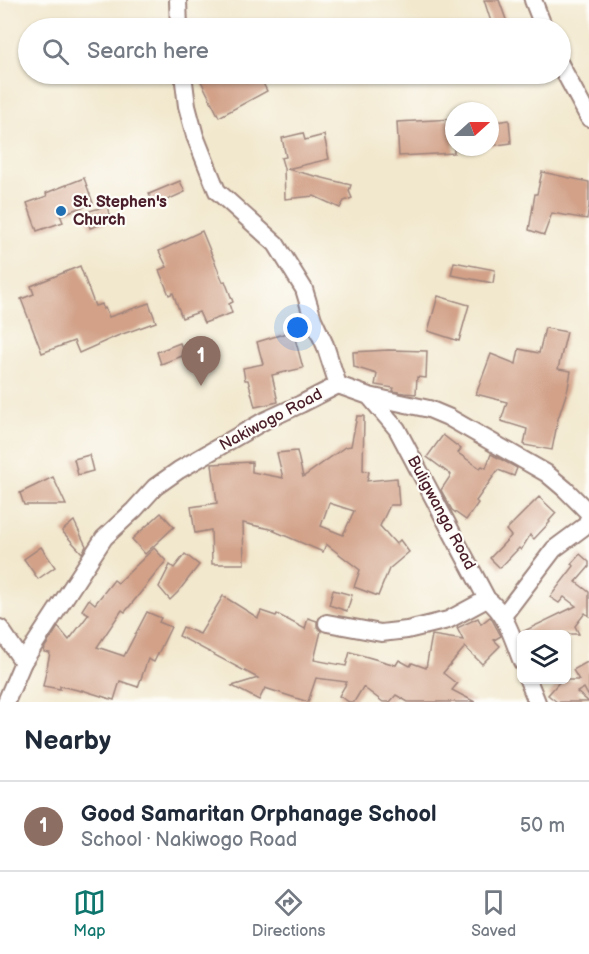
<!DOCTYPE html>
<html lang="en">
<head>
<meta charset="utf-8">
<style>
	:root { --surface:#fff; --page:#f6f6f7; --text:#1f2937; --muted:#747a83; --line:#e0e1e3; --accent:#0f766e }
	body { margin:0; font-family:"Balsamiq Sans",sans-serif; background:var(--page); color:var(--text) }
	.controls { position:absolute; right:18px; bottom:18px; display:grid; overflow:hidden; border-radius:9px; box-shadow:0 2px 4px #0004 }
	.controls button { width:54px; height:54px; display:grid; place-items:center; padding:0; border:0; border-bottom:2px solid var(--line); background:var(--surface); color:var(--text); font:30px sans-serif }
	.compass { position:absolute; left:445px; top:102px; width:54px; height:54px; border-radius:50%; background:var(--surface); box-shadow:0 2px 4px #0004; rotate:69deg }
	.you { position:absolute; left:298px; top:328px; width:21px; height:21px; margin:-15px; border:4px solid #fff; border-radius:50%; background:#1a73e8; box-shadow:0 0 0 9px #1a73e833 }
	.badge { display:grid; place-items:center; width:39px; height:39px; border-radius:50%; background:var(--accent); color:#fff; font-size:20px; font-weight:700 }
	.pin { position:absolute; translate:-50% -50px; filter:drop-shadow(0 2px 3px #0008) }
	.pin::after { content:''; position:absolute; top:32px; width:21px; height:18px; background:inherit; clip-path:polygon(0 0,100% 0,50% 100%) }
	.list { margin:0; padding:0; list-style:none }
	h2 { display:flex; justify-content:space-between; align-items:center; height:78px; margin:0; padding:0 24px; font-size:26px }
	h2 small { font-size:20px; font-weight:400; color:var(--muted) }
	.list li { display:grid; grid-template-columns:39px 1fr auto; gap:18px; align-items:center; box-sizing:border-box; height:90px; padding:0 24px; border-top:2px solid var(--line) }
	.list b { display:block; font-size:22px; white-space:nowrap }
	.list p { margin:0; font-size:20px; white-space:nowrap; color:var(--muted) }
	.list em { font-size:20px; font-style:normal; color:var(--muted) }
	.icon { flex:none; width:33px; height:33px; fill:none; stroke:currentColor; stroke-width:2; stroke-linecap:round; stroke-linejoin:round }
	.map { position:relative; flex:none; width:589px; height:702px; overflow:hidden }
	.search { position:absolute; background:var(--surface); box-shadow:0 2px 4px #0004; left:18px; right:18px; top:18px; height:66px; display:flex; align-items:center; gap:15px; box-sizing:border-box; padding:0 21px; border-radius:33px; color:var(--muted); font-size:22px }
	.sheet { height:168px; background:var(--surface) }
	nav { display:flex; justify-content:space-around; align-items:center; box-sizing:border-box; height:84px; border-top:2px solid var(--line); background:var(--surface); font-size:16px; color:var(--muted) }
	nav a { display:grid; justify-items:center; gap:3px }
	nav .on { color:var(--accent) }
	.map>svg:first-child { display:block }
	.building { fill:#d2a188; fill-rule:evenodd }
	.lines { fill:none; stroke-linecap:round; stroke-linejoin:round }
	.minor-casing { stroke:#9e847c; stroke-width:20 }
	.minor { stroke:#fff; stroke-width:16 }
	.poi-dot { fill:#1f6fb2; stroke:#fdfcf7; stroke-width:2 }
	.labels { text-anchor:middle; dominant-baseline:central; stroke-width:4.5; stroke-linejoin:round; paint-order:stroke }
	.poi-label { font-size:16px; font-weight:bold; fill:#4a1f2b; stroke:#fdfcf7; text-anchor:start }
	.street-label { font-size:16px; fill:#4a1f2b; stroke:#fdfcf7 }
</style>
</head>
<body>
<div class="map">
<svg width="589" height="702" viewBox="0 0 589 702">
	<rect width="100%" height="100%" fill="#fdfcf7"/>
	<filter id="ink" filterUnits="userSpaceOnUse"><feTurbulence type="fractalNoise" baseFrequency=".0167" numOctaves="2"/><feDisplacementMap in="SourceGraphic" scale="12" xChannelSelector="R" yChannelSelector="G"/><feConvolveMatrix kernelMatrix="1 2 1 2 8 2 1 2 1" color-interpolation-filters="sRGB"/></filter>
	<filter id="wash" filterUnits="userSpaceOnUse"><feTurbulence type="fractalNoise" baseFrequency=".008" numOctaves="4" result="noise"/><feDisplacementMap in="SourceGraphic" scale="24" xChannelSelector="R" yChannelSelector="G"/><feGaussianBlur stdDeviation="1.35" result="paint"/><feColorMatrix in="noise" values="0 0 0 0 0 0 0 0 0 0 0 0 0 0 0 0 0 1.4 0 .05"/><feComposite in="paint" operator="in"/></filter>
	<g filter="url(#wash)">
		<rect width="100%" height="100%" fill="#f2e8ce"/>
		<g id="blocks">
			<g class="building">
				<polygon points="484,0 499,0 508,25 498,28 493,28"/>
				<polygon points="214,74 258,74 267,91 219,117 201,81"/>
				<polygon points="454,119 454,153 399,156 397,122"/>
				<polygon points="509,120 511,143 490,146 490,123"/>
				<polygon points="303,133 305,140 324,135 329,159 287,169 351,185 349,191 352,198 344,201 340,208 314,196 285,199 284,168 281,158 286,157 282,138"/>
				<polygon points="542,172 589,182 589,206 587,219 552,213 544,235 529,230 535,194 537,194"/>
				<polygon points="84,178 93,203 60,215 63,222 37,231 27,203 47,196 46,193"/>
				<polygon points="180,181 185,192 154,206 149,194"/>
				<polygon points="107,206 111,221 90,228 86,212"/>
				<polygon points="202,231 223,282 225,281 233,302 229,304 232,313 204,323 199,312 182,318 173,293 169,295 159,270 167,267 159,251"/>
				<polygon points="454,262 495,270 493,283 451,275"/>
				<polygon points="80,266 95,306 102,304 103,309 105,308 109,317 149,303 156,322 117,336 79,353 74,341 42,353 21,299 34,294 31,286"/>
				<polygon points="438,296 469,305 459,341 428,331"/>
				<polygon points="545,328 567,332 558,369 571,371 568,388 558,419 552,450 524,445 527,429 501,421 507,402 476,394 491,354 516,364 519,349 539,353"/>
				<polygon points="293,331 303,368 272,375 278,402 255,407 248,380 245,380 243,368 263,364 257,342"/>
				<polygon points="180,343 185,355 161,364 157,352"/>
				<polygon points="389,350 427,351 426,378 417,377 416,394 404,393 393,391 394,388 375,385 377,374 354,367 353,352"/>
				<path d="M 357,416 L 364,416 L 363,470 L 369,472 L 367,481 L 397,478 L 399,505 L 390,505 L 380,526 L 396,544 L 400,540 L 409,552 L 389,569 L 378,596 L 354,587 L 360,570 L 326,544 L 323,552 L 274,531 L 275,530 L 243,523 L 244,564 L 212,564 L 211,530 L 195,533 L 191,507 L 217,503 L 212,464 L 252,462 L 252,472 L 283,478 L 277,453 L 297,451 L 303,477 L 345,447 L 351,446 ZM 329,503 L 354,511 L 343,535 L 321,526 Z"/>
				<polygon points="443,435 461,449 458,453 480,468 482,466 486,468 491,454 517,468 514,476 498,470 476,501 478,503 466,520 452,510 441,490 451,475 427,457"/>
				<polygon points="89,455 93,471 78,475 74,459"/>
				<polygon points="53,477 66,505 24,505 20,493"/>
				<polygon points="539,497 556,513 549,521 550,522 534,539 530,535 521,550 519,548 500,568 490,558 511,536 506,530"/>
				<polygon points="161,513 174,527 145,554 132,539"/>
				<polygon points="74,521 86,546 82,553 62,531"/>
				<polygon points="41,547 55,567 38,579 24,559"/>
				<polygon points="154,548 166,561 125,612 122,610 97,647 124,656 147,612 161,618 159,622 171,627 154,662 148,659 138,687 120,681 114,700 82,690 82,691 60,686 60,689 43,686 50,653 44,652 45,647 58,627 69,640 89,614 82,610 89,599 95,604 114,580 118,583"/>
				<polygon points="185,554 199,565 178,592 170,600 159,587 170,565 174,568"/>
				<polygon points="580,554 589,562 589,567 576,582 589,592 589,616 585,613 575,626 579,634 523,634 522,632 576,606 564,597 559,603 550,597 574,566 571,564"/>
				<polygon points="333,590 352,595 347,611 329,605"/>
				<polygon points="223,596 258,618 261,611 276,616 277,614 305,629 308,618 317,621 317,627 321,631 314,660 346,666 350,652 396,665 399,660 410,666 412,663 426,668 432,635 463,640 457,628 478,618 481,624 490,617 491,618 501,636 494,640 500,646 482,664 465,647 443,673 457,684 452,690 475,702 408,702 396,695 390,702 383,702 363,687 354,702 349,702 339,696 347,682 316,678 308,702 265,688 259,700 232,686 258,678 179,636 183,627 200,634"/>
				<polygon points="589,661 589,697 584,688 577,692 589,702 557,702 548,695 561,680 579,680 573,670"/>
			</g>
		</g>
	</g>
	<g filter="url(#ink)">
		<use href="#blocks" fill-opacity="0" stroke="#9e847c" stroke-width="1.5"/>
		<g class="lines">
			<defs>
				<g id="minor">
					<polyline points="178,0 179,28"/>
					<polyline points="533,0 544,28"/>
					<polyline points="560,64 589,118"/>
					<path d="M 338,385 L 369,396 L 397,429 L 487,599 C 507,614 513,640 522,662"/>
					<polyline points="369,396 429,409 448,417 546,473 565,489 589,513"/>
					<polyline points="503,616 554,549 585,526 589,518"/>
					<polyline points="327,623 381,633 407,630 448,620 487,599"/>
					<polyline points="0,628 23,662"/>
					<polyline points="528,680 537,702"/>
					<polyline points="6,702 23,662 104,538 134,510 155,487 179,470 264,421 301,404 338,385 325,345 313,319 304,289 276,244 217,191 195,136 187,106 183,74"/>
				</g>
			</defs>
			<use href="#minor" class="minor-casing"/>
			<use href="#minor" class="minor"/>
		</g>
	</g>
	<circle class="poi-dot" cx="61" cy="211" r="6"/>
	<g class="labels">
		<g class="poi-label">
			<text x="73" y="202">St. Stephen's<tspan x="73" dy="18">Church</tspan></text>
		</g>
		<g class="street-label">
			<text transform="translate(271 420) rotate(-28)">Nakiwogo Road</text>
			<text transform="translate(441 513) rotate(62)">Buligwanga Road</text>
		</g>
	</g>
</svg>
<div class="controls">
<button><svg class="icon" aria-label="layers" viewBox="0 0 24 24"><path d="M12 4l9 5-9 5-9-5zM3 14l9 5 9-5"/></svg></button>
</div>
<svg class="compass" viewBox="-18 -18 36 36"><path d="M0-13l5 13h-10z" fill="#e53935"/><path d="M0 13l5-13h-10z" fill="#747a83"/></svg>
<div class="you"></div>
<div class="pin badge" style="left:201px;top:386px;background:#8d6e63">1</div>
<div class="search"><svg class="icon" aria-label="search" viewBox="0 0 24 24"><circle cx="10" cy="10" r="6"/><path d="M15 15l6 6"/></svg>Search here</div>
</div>
<section class="sheet">
<h2>Nearby<small></small></h2>
<ul class="list">
<li><span class="badge" style="background:#8d6e63">1</span><div><b>Good Samaritan Orphanage School</b><p>School · Nakiwogo Road</p></div><em>50 m</em></li>
</ul>
</section>
<nav>
<a class="on"><svg class="icon" aria-label="map" viewBox="0 0 24 24"><path d="M3 6l6-2 6 2 6-2v14l-6 2-6-2-6 2zM9 4v14M15 6v14"/></svg>Map</a>
<a><svg class="icon" aria-label="directions" viewBox="0 0 24 24"><path d="M12 3l9 9-9 9-9-9zM9 14v-3h6M13 9l2 2-2 2"/></svg>Directions</a>
<a><svg class="icon" aria-label="saved" viewBox="0 0 24 24"><path d="M7 4h10v16l-5-4-5 4z"/></svg>Saved</a>
</nav>
</body>
</html>
